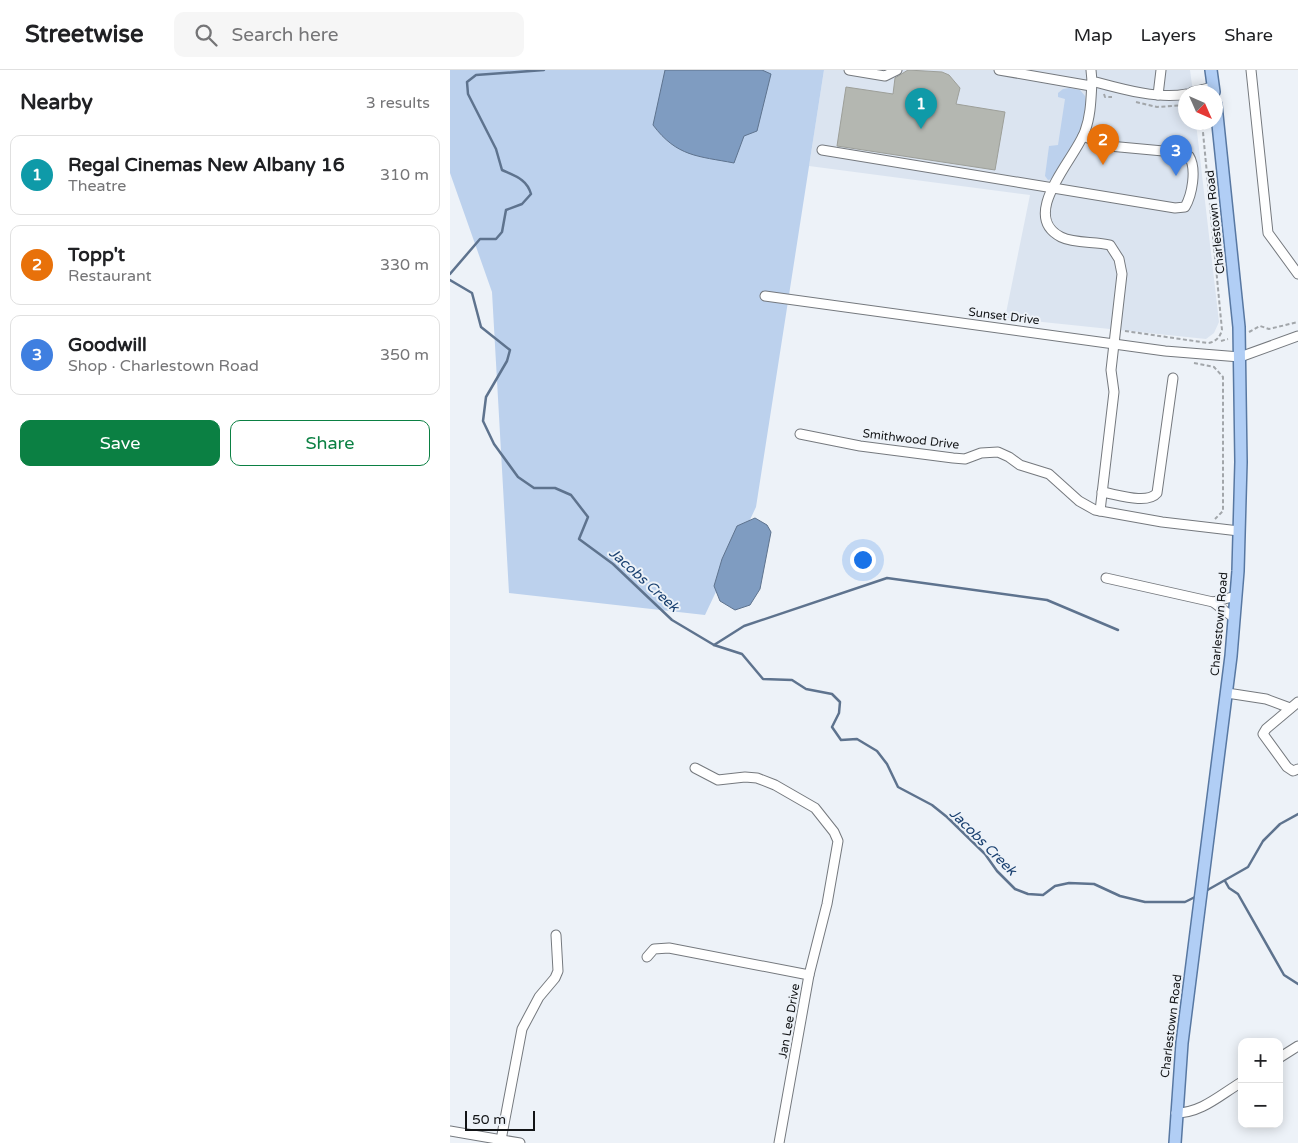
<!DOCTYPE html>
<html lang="en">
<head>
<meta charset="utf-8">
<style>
	:root { --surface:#fff; --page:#f6f6f6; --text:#202124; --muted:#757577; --line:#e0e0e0; --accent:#0b8043 }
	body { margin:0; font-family:"Varela Round",sans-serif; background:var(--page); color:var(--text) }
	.controls { position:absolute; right:15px; bottom:15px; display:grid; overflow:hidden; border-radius:10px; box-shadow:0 2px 12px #0003 }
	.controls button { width:45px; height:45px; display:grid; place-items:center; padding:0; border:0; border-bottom:1px solid var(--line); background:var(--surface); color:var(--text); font:25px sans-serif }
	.compass { position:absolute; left:728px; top:15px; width:45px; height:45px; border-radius:50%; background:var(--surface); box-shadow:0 2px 12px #0003; rotate:135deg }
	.scale { position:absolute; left:15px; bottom:12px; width:70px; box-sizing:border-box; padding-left:5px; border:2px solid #121416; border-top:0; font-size:14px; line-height:18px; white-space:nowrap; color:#121416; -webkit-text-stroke:4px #edf2f8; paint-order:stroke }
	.you { position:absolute; left:412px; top:489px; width:18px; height:18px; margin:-12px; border:4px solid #fff; border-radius:50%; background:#1a73e8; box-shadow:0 0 0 8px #1a73e833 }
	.badge { display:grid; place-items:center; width:32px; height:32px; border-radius:50%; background:var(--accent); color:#fff; font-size:16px; font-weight:700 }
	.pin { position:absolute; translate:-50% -41px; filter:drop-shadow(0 1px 2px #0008) }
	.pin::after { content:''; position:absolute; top:26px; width:18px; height:15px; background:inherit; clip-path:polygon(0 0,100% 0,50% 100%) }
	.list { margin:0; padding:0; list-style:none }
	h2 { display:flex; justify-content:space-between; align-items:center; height:65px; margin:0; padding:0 20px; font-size:21px }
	h2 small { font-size:16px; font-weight:400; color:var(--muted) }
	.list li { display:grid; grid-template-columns:32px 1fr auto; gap:15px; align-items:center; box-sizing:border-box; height:80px; margin:0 10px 10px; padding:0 10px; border:1px solid var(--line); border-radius:10px }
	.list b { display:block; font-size:19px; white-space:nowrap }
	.list p { margin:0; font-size:16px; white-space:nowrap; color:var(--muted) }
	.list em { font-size:16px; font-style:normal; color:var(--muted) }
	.actions { display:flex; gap:10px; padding:15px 20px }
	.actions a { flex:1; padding:11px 0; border:1px solid var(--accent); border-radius:10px; text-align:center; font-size:18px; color:var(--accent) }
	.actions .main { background:var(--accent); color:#fff }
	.icon { flex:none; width:28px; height:28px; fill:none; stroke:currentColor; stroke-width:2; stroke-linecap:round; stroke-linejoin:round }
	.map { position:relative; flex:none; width:848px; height:1073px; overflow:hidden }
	header { display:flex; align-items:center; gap:30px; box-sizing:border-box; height:70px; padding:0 25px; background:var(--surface); border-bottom:1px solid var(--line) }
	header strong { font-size:24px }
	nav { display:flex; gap:28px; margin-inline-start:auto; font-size:18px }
	.search { width:350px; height:45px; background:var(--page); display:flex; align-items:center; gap:12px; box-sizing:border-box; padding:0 18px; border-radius:10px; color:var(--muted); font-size:19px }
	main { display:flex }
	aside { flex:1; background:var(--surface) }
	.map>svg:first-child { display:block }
	.built { fill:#dbe4f0 }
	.green { fill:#bcd1ed }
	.water { fill:#7f9cc1; stroke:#5e738e }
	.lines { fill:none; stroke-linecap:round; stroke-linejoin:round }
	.stream { stroke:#5e738e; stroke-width:2.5 }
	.building { fill:#b4b7b1; stroke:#9d9f99 }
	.minor-casing { stroke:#75797e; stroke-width:11 }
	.major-casing { stroke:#5878a2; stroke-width:14 }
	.path { stroke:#a2a6aa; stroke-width:2; stroke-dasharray:4 2.5; stroke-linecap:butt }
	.minor { stroke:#fff; stroke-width:9 }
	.major { stroke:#b1cef5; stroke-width:11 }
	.labels { text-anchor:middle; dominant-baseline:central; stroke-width:4; stroke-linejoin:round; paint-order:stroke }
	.street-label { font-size:12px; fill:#121416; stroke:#edf2f8 }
	.water-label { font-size:14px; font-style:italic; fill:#183f6f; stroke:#edf2f8 }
</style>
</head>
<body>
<header>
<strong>Streetwise</strong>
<div class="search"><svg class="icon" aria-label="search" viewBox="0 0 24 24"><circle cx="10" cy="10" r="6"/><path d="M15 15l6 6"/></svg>Search here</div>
<nav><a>Map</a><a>Layers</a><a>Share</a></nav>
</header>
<main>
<aside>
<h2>Nearby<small>3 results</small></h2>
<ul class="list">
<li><span class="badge" style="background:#0f9aa8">1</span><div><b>Regal Cinemas New Albany 16</b><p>Theatre</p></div><em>310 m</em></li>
<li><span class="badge" style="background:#e8710a">2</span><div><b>Topp't</b><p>Restaurant</p></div><em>330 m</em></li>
<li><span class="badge" style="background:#3f7fe0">3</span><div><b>Goodwill</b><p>Shop · Charlestown Road</p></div><em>350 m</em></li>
</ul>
<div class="actions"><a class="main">Save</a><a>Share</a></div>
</aside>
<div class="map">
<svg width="848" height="1073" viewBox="0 0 848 1073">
	<rect width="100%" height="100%" fill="#edf2f8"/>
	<polygon class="built" points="374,0 740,0 743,22 736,22 736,52 746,53 769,252 764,263 756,269 555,248 580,125 359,96"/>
	<g class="green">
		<polygon points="0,0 374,0 306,437 255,545 59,523 42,222 0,103"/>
		<path d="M 619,18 L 630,20 L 635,26 C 641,56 616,84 602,109 L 598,110 L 595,106 L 599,76 L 608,75 L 615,29 L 608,27 L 608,23 L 613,19 Z"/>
	</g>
	<g class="water">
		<path d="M 215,0 L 312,0 L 321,4 L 307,61 L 294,66 L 284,93 C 248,86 227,87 203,55 Z"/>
		<polygon points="305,448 317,455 321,462 310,519 300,535 285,540 270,531 264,516 272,489 287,456"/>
	</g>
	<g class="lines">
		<g class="stream">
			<path d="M 0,204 L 30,169 L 46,169 L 52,162 L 56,140 L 72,134 L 81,124 C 77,109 65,106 52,100 L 46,79 L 18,24 L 17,12 L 26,5 L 94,0"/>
			<polyline points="0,210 22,223 31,257 60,280 57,291 36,327 33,351 44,374 68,407 84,418 105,418 121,425 138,447 129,469 163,494 222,550 264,575 292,584 313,609 342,610 356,619 382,624 390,632 389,643 382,657 391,670 407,669 427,681 437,694 448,717 482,735 497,747 535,784 547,801 565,819 578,824 593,825 605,816 619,813 644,814 670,826 695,832 735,832 747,826"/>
			<polyline points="264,575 294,556 437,508 597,530 668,560"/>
			<polyline points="775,811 779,818 788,824 834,905 848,914"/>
			<polyline points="754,822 798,797 813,771 830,754 848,744"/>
		</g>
	</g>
	<polygon class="building" points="458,0 492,2 499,5 510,18 506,34 555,42 545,100 387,76 396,17 443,24 445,8"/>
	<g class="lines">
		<defs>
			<g id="minor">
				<polyline points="399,0 435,6 447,0"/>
				<polyline points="549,0 641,16"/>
				<path d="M 641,0 L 642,11 C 668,18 709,30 736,24"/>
				<polyline points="801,0 818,163 848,204"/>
				<path d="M 642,11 C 641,28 641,45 635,61 C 626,88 568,145 611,167 C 625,174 645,171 660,175 L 669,189 L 672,204 L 661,300 L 664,322 L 650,441"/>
				<polyline points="742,22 763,17"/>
				<polyline points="708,25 711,0"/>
				<path d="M 372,80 L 725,138 L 735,137 C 742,125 747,99 739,86 L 724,82 L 659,76 L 633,66"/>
				<polyline points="315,226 715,281 790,287 848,266"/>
				<polyline points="350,364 410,376 503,388 515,389 531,383 548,382 559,387 570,395 599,404 629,431 645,440 712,452 789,461"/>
				<path d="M 652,422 C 666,424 697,435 707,423 L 723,308"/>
				<polyline points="656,508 763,532"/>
				<polyline points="784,548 763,532 786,526"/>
				<polyline points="777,623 816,629 840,638"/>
				<polyline points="848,632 816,659 813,664 837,697 843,701 848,699"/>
				<polyline points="245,698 268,710 295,707 307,708 325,715 365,738 384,762 388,771 377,834 359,905 329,1073"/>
				<polyline points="197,887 204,879 219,878 359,905"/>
				<polyline points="829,988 848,976"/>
				<path d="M 726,1043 C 752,1043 771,1024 792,1012"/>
				<polyline points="0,1061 70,1073"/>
				<polyline points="51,1070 72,959 89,927 105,908 108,901 106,865"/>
			</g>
			<g id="major">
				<polyline points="761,0 764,22"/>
				<polyline points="725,1073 732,973 781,586 788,501 791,392 789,257 766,35"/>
			</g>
		</defs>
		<use href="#minor" class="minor-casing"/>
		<use href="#major" class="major-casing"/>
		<g class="path">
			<polyline points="654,24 655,27 662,27"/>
			<polyline points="686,32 707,37 736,35"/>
			<path d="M 675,261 L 758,273 C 766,272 770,267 772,260 L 752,52"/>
			<polyline points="799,262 810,256 819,259 848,252"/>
			<polyline points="771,271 778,269"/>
			<polyline points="744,293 764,297 773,307 773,441 765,449"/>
		</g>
		<use href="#minor" class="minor"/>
		<use href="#major" class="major"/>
	</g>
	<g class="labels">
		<g class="street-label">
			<text transform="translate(765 152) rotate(-96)">Charlestown Road</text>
			<text transform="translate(554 246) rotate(7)">Sunset Drive</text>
			<text transform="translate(461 369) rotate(7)">Smithwood Drive</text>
			<text transform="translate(769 554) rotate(-85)">Charlestown Road</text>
			<text transform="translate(339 951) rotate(-80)">Jan Lee Drive</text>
			<text transform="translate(721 956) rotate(-83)">Charlestown Road</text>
		</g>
		<g class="water-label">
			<text transform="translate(194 510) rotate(42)">Jacobs Creek</text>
			<text transform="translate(533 772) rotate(45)">Jacobs Creek</text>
		</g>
	</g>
</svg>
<div class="controls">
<button>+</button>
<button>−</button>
</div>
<svg class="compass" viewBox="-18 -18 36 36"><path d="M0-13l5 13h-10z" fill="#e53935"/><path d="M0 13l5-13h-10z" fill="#757577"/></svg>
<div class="scale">50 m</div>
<div class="you"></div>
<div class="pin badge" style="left:471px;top:59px;background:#0f9aa8">1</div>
<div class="pin badge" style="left:653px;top:95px;background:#e8710a">2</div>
<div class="pin badge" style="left:726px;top:106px;background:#3f7fe0">3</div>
</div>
</main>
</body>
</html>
